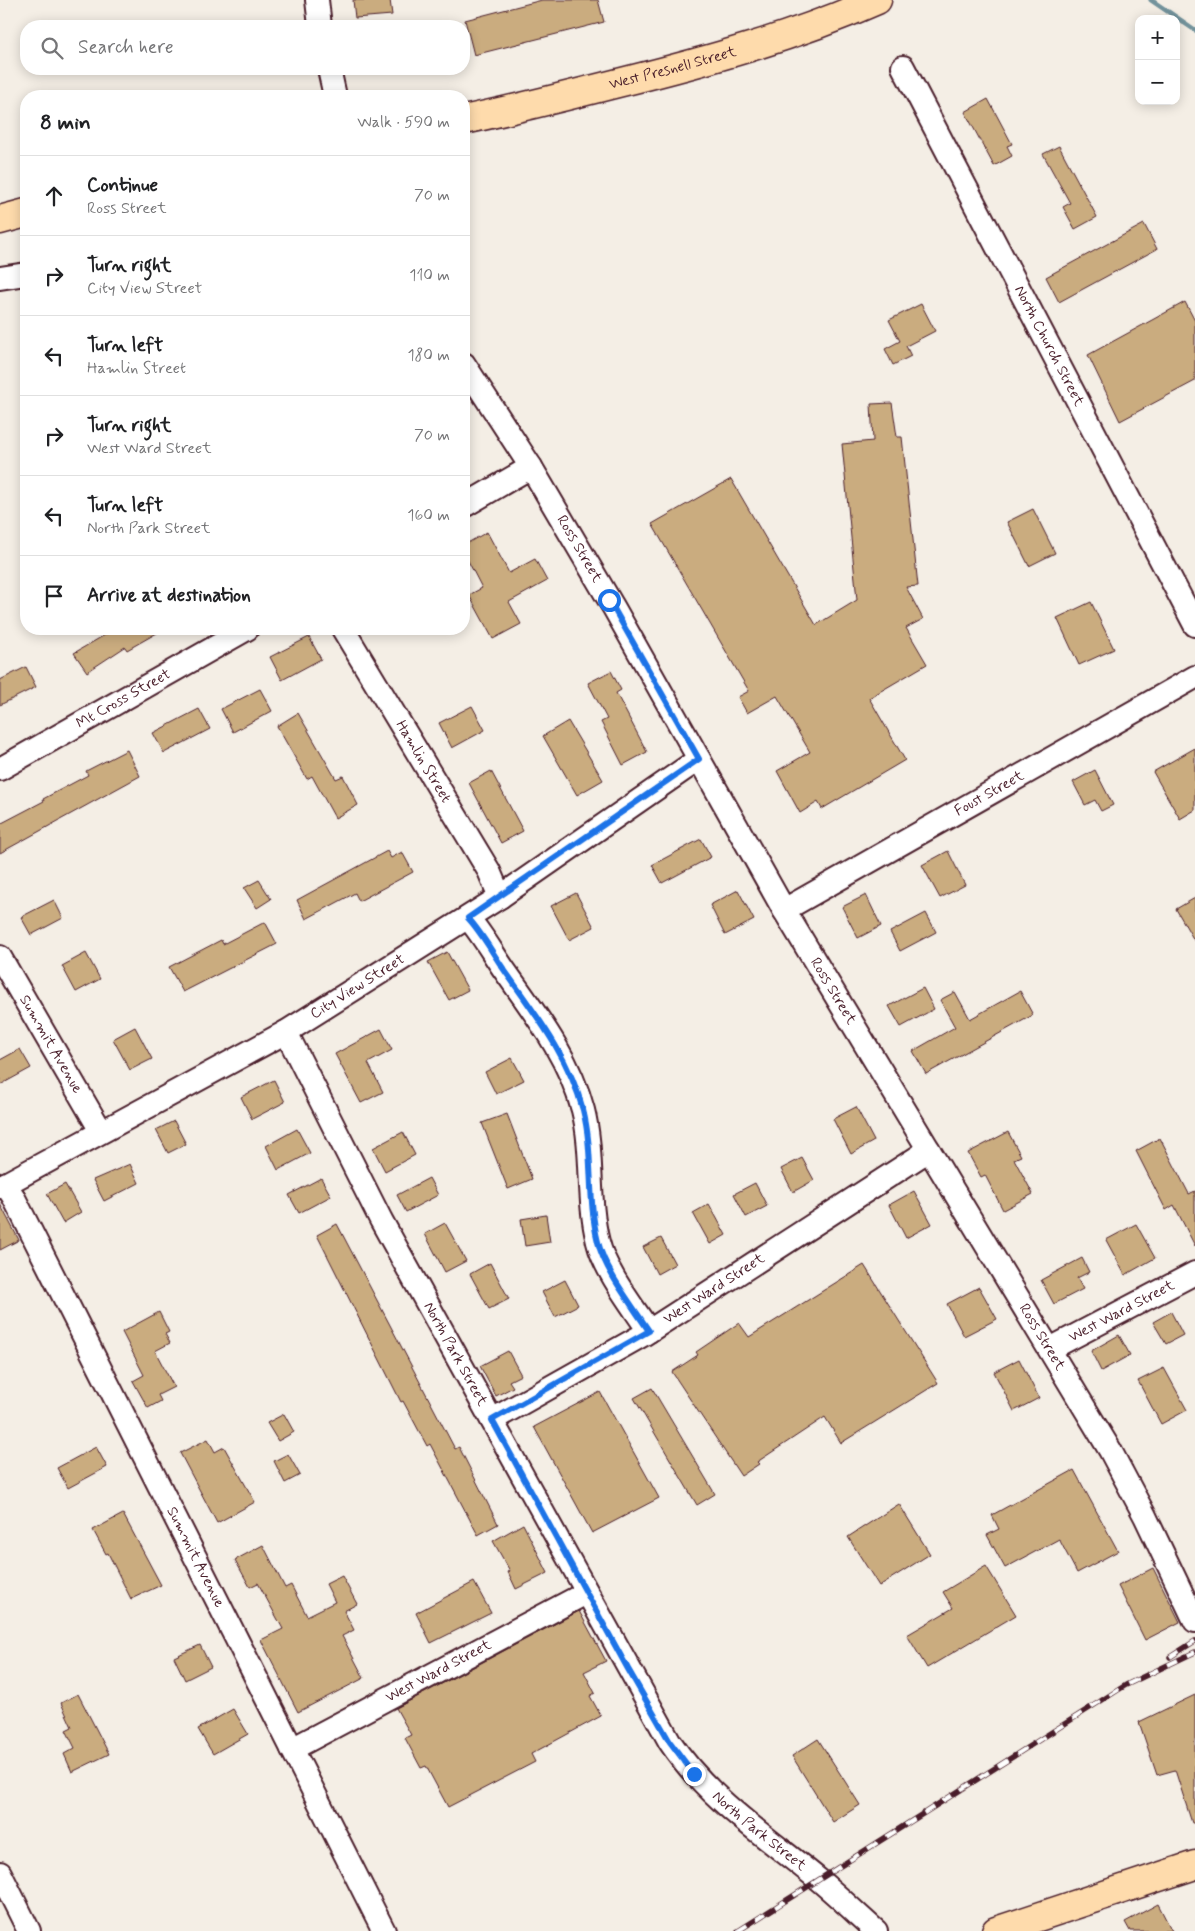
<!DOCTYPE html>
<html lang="en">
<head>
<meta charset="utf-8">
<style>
	:root { --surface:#fff; --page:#f2f2f2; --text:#202124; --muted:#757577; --line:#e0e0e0 }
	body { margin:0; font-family:Mynerve,sans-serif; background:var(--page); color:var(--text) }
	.controls { position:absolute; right:15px; top:15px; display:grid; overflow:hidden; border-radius:10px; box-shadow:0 2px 12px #0003 }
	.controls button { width:45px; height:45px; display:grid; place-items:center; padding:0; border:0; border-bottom:1px solid var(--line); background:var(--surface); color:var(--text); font:25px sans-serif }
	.stop { position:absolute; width:15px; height:15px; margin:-11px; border:4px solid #1a73e8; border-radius:50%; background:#fff }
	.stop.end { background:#1a73e8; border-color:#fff; box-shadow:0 1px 5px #0008 }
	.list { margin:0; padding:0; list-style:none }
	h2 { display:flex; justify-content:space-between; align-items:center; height:65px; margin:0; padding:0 20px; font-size:21px }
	h2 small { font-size:16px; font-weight:400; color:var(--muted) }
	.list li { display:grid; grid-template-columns:32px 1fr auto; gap:15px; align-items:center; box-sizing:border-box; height:80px; padding:0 20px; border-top:1px solid var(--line) }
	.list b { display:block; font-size:19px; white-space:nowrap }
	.list p { margin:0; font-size:16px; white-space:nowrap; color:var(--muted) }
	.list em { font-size:16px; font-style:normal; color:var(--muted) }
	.icon { flex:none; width:28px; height:28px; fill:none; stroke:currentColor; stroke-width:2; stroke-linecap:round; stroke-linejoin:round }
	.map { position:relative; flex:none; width:1195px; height:1931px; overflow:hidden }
	.search { position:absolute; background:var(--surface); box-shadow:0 2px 12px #0003; left:20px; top:20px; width:450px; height:55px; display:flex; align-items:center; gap:12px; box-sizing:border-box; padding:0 18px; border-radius:20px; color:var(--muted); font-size:19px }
	.panel { position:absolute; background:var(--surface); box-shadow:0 2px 12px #0003; left:20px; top:90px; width:450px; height:545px; border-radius:20px }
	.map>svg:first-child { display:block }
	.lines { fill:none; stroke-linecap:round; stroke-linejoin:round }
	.stream { stroke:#73939c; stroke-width:5 }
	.building { fill:#caac7f; stroke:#4a1f2b }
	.minor-casing { stroke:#4a1f2b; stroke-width:26 }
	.major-casing { stroke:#4a1f2b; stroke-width:31 }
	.minor { stroke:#fff; stroke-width:22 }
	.major { stroke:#fedbac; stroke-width:28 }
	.rail-casing { stroke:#4a1f2b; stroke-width:5.5 }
	.rail { stroke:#fff; stroke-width:4; stroke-dasharray:11; stroke-linecap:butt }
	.route { stroke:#1a73e8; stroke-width:6 }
	.labels { text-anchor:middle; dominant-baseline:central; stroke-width:4.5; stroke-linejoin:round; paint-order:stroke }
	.street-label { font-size:15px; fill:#4a1f2b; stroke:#fff }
</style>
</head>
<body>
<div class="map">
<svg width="1195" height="1931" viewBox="0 0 1195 1931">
	<rect width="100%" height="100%" fill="#f4eee5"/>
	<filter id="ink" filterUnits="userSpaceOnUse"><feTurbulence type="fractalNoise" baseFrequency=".02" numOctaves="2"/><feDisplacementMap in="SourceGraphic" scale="10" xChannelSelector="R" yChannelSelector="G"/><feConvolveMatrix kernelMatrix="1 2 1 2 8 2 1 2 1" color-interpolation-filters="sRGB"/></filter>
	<g filter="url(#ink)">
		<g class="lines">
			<polyline class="stream" points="1151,0 1195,30"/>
		</g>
		<g class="building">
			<polygon points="353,0 390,0 392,15 355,18"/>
			<polygon points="542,0 598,0 604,22 474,55 465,20"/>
			<polygon points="988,99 1012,144 1007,146 1012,156 994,166 965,112"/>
			<polygon points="1059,146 1097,217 1075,229 1063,207 1070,203 1043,154"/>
			<polygon points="1144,224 1157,249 1059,302 1046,277"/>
			<polygon points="1185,302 1195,321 1195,381 1120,421 1088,355"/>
			<polygon points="921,304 935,331 906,346 911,356 893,365 885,349 900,341 889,320"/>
			<polygon points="892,403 897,437 902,437 918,586 906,587 923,619 906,628 927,664 869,698 905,760 822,809 818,802 800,813 777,771 810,752 777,696 747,713 738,697 749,691 652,524 731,479 816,625 857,600 842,444 873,441 871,404"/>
			<polygon points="1033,509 1055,553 1029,566 1007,522"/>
			<polygon points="487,532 509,573 535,559 547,581 509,602 521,624 493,639 469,595 482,588 464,553 464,545"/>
			<polygon points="1091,602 1114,649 1079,665 1057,618"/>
			<polygon points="115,629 164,629 127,650 125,647 87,672 74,653"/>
			<polygon points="309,637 321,659 282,680 270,657"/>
			<polygon points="26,667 36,687 0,705 0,680"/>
			<polygon points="611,671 621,690 616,693 647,752 623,765 601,722 607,719 588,683"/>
			<polygon points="260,689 272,711 233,732 221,709"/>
			<polygon points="472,706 485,730 452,748 439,723"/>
			<polygon points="199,709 210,729 164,753 153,733"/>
			<polygon points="298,713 336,779 343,776 358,805 335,818 312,776 307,779 277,726"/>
			<polygon points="568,721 603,780 577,795 543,736"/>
			<polygon points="1195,748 1195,810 1180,819 1153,772"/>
			<polygon points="127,750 140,776 0,853 0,824 44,801 43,799 88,775 86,771"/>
			<polygon points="1095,770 1113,805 1101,811 1095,800 1085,805 1073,782"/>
			<polygon points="491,771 523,831 501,843 469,783"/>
			<polygon points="701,839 711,857 662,883 652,865"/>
			<polygon points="387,851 391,858 402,852 413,872 359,901 355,893 306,919 297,900"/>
			<polygon points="948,851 965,885 940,898 922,865"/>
			<polygon points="259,880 271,899 257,908 244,888"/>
			<polygon points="738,890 754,920 725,935 710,905"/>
			<polygon points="576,893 594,927 569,940 551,906"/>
			<polygon points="866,895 881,926 858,938 842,907"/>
			<polygon points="1195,898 1195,942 1176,909"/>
			<polygon points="54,900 63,918 31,935 21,917"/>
			<polygon points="926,913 936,932 900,951 890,932"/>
			<polygon points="265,922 277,944 183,992 169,967 221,940 223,944"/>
			<polygon points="447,952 468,990 449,1000 428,962"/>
			<polygon points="86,953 100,979 76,992 62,966"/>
			<polygon points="923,988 934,1009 901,1027 889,1006"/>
			<polygon points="1020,991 1033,1015 926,1074 913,1051 955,1027 940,1000 955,992 970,1019"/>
			<polygon points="135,1027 152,1059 130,1070 113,1039"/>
			<polygon points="381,1029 392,1050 368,1063 383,1092 361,1103 335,1054"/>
			<polygon points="20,1049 31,1068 0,1085 0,1060"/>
			<polygon points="512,1058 524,1080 496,1094 485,1072"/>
			<polygon points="274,1080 285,1102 252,1119 241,1097"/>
			<polygon points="856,1107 874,1141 851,1154 833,1119"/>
			<polygon points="507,1114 532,1179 508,1189 482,1123"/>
			<polygon points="174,1121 186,1144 168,1153 156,1130"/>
			<polygon points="297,1129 310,1153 278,1170 266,1146"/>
			<polygon points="403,1132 415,1155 385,1171 373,1148"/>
			<polygon points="1008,1132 1021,1156 1014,1159 1033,1194 1003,1210 985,1175 981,1177 968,1153"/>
			<polygon points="1160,1138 1189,1194 1195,1191 1195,1246 1174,1205 1166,1210 1136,1151"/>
			<polygon points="802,1158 814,1180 793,1192 781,1169"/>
			<polygon points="130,1164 139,1183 104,1201 93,1180"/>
			<polygon points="321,1178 331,1196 299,1213 289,1195"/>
			<polygon points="429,1178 438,1195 406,1212 397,1195"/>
			<polygon points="755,1183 767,1206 746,1217 734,1194"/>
			<polygon points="65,1184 81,1212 63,1223 47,1194"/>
			<polygon points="914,1191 932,1224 906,1238 889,1205"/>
			<polygon points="0,1204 19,1240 0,1250"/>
			<polygon points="709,1204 726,1235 710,1244 693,1213"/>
			<polygon points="546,1215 550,1242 525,1246 521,1219"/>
			<polygon points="445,1223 466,1261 445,1272 425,1234"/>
			<polygon points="337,1224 455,1449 459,1447 498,1524 478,1535 430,1444 427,1446 403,1401 401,1402 317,1235"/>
			<polygon points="1136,1224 1155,1258 1125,1275 1106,1240"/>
			<polygon points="661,1238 675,1264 657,1274 643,1247"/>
			<polygon points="1082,1258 1089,1272 1077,1278 1083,1289 1054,1304 1041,1280"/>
			<polygon points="490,1263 509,1299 489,1309 470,1274"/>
			<polygon points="864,1265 938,1383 841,1443 825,1417 757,1462 759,1464 741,1476 672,1372 698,1355 696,1352 739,1323 749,1337"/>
			<polygon points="565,1280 578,1305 555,1317 542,1292"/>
			<polygon points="979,1287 997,1319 964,1336 947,1304"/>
			<polygon points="159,1312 169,1332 165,1334 170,1343 155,1351 174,1387 158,1395 161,1401 148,1408 133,1381 144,1375 122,1332"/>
			<polygon points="1171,1312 1183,1335 1166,1344 1153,1322"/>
			<polygon points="1119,1335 1130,1355 1101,1371 1091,1351"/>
			<polygon points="508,1351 521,1375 509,1381 513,1387 496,1396 480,1366"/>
			<polygon points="1019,1359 1039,1398 1014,1411 994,1372"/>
			<polygon points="1164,1368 1187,1410 1161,1424 1138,1381"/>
			<polygon points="652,1388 715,1494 697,1505 634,1398"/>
			<polygon points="600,1392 659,1498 592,1533 534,1427"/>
			<polygon points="284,1414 294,1432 278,1441 267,1423"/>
			<polygon points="208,1439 215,1452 224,1447 255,1502 217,1523 180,1453"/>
			<polygon points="96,1447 107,1467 68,1488 57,1468"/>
			<polygon points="288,1454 300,1475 285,1483 274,1461"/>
			<polygon points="1074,1470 1118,1551 1077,1573 1059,1539 1005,1568 987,1535 999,1529 992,1515"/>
			<polygon points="899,1504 930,1554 879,1586 848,1537"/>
			<polygon points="123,1514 161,1585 131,1599 108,1553 106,1554 93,1530"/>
			<polygon points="523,1524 548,1573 516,1589 508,1572 510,1571 493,1541"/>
			<polygon points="263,1545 285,1588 291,1585 307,1616 335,1602 326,1584 342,1576 357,1604 344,1611 354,1630 342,1636 364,1678 298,1712 261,1640 283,1629 258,1583 250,1587 235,1560"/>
			<polygon points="986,1566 1016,1615 927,1668 907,1635 953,1608 943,1592"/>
			<polygon points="1153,1568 1180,1622 1145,1640 1118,1586"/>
			<polygon points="474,1582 491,1613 431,1643 416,1613"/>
			<polygon points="579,1611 606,1661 584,1672 595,1693 590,1696 601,1716 531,1754 535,1762 448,1807 426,1766 421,1768 405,1738 411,1735 396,1708"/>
			<polygon points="200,1645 211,1667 185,1680 174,1657"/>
			<polygon points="78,1694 109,1754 72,1772 64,1754 75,1748 66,1730 72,1727 61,1703"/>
			<polygon points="1195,1695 1195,1823 1192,1823 1175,1770 1157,1775 1139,1722"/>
			<polygon points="233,1709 248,1734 213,1754 198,1729"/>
			<polygon points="818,1739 860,1805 833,1822 792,1756"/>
			<polygon points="1158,1904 1172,1931 1130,1931 1125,1922"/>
		</g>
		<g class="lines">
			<defs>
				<g id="minor">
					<polyline points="317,0 320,26"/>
					<path id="s1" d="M 903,67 L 1195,625"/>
					<polyline points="329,69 335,96"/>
					<polyline points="0,278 26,274"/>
					<path id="s2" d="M 464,364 L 531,467 L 614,608 L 784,910 L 1110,1450 L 1145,1516 L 1195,1621"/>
					<polyline points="464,506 531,467"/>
					<path id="s3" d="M 343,629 L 489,871 L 500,897"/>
					<path id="s4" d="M 0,769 L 247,629"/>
					<path id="s5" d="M 784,910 L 1195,677"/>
					<path d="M 468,918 C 482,934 493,954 505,971 C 536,1015 569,1057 583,1110 C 594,1153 587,1199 598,1242 C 605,1271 632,1305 649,1331"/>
					<path id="s6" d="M 0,957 L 101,1131"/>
					<path id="s7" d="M 286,1032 L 381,1220 L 670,1742 C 708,1799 767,1837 819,1880 C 838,1896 857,1914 876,1931"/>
					<path id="s8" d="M 5,1184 L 13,1196 L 384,1931"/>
					<path id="s9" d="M 0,1187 L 286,1032 L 500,897 L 699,759"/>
					<path id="s10" d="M 1050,1349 L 1195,1273"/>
					<path id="s11" d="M 492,1420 L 643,1335 L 929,1150"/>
					<path id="s12" d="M 292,1749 L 586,1593"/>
					<polyline points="0,1873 29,1931"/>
				</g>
				<g id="major">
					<path id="s13" d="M 464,120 C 516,109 567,96 618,83 C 707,61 794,37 877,0"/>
					<polyline points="0,220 26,213"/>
					<polyline points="996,1931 1195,1865"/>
				</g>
			</defs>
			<use href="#minor" class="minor-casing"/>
			<use href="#major" class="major-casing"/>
			<use href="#minor" class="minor"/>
			<use href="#major" class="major"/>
			<defs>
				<g id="rail">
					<polyline points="1170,1657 1195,1641"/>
					<polyline points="738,1931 1126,1685 1195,1652"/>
				</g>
			</defs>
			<use href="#rail" class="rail-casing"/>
			<use href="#rail" class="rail"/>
		</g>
	</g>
	<g class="lines" filter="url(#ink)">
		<path class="route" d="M 609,600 L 699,759 L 468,918 C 482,933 493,954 505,971 C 536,1015 569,1057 583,1110 C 594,1153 587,1199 598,1242 C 605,1271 632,1305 649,1331 L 492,1420 L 628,1669 L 670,1742 L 694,1774"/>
	</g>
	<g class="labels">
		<g class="street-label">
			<text stroke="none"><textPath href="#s13" startOffset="215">West Presnell Street</textPath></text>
			<text stroke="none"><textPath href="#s1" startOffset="315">North Church Street</textPath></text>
			<text stroke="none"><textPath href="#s2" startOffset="218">Ross Street</textPath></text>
			<text stroke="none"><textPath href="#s4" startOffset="142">Mt Cross Street</textPath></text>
			<text stroke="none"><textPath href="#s3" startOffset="155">Hamlin Street</textPath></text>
			<text stroke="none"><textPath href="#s5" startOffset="236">Foust Street</textPath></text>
			<text stroke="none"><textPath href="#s9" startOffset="410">City View Street</textPath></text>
			<text stroke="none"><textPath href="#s2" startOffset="728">Ross Street</textPath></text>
			<text stroke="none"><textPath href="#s6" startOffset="101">Summit Avenue</textPath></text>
			<text stroke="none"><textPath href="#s11" startOffset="258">West Ward Street</textPath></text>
			<text stroke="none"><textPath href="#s10" startOffset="81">West Ward Street</textPath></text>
			<text stroke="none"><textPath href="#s2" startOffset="1132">Ross Street</textPath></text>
			<text stroke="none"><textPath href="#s7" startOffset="364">North Park Street</textPath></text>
			<text stroke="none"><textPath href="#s8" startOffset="419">Summit Avenue</textPath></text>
			<text stroke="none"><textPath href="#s12" startOffset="166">West Ward Street</textPath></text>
			<text stroke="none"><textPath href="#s7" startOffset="934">North Park Street</textPath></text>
		</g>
	</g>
</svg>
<div class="controls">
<button>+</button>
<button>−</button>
</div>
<div class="stop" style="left:609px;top:600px"></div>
<div class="stop end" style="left:694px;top:1774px"></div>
<div class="search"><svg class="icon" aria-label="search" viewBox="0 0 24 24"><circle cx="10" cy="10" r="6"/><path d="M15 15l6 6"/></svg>Search here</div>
<section class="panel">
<h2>8 min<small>Walk · 590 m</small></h2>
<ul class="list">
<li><svg class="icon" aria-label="ahead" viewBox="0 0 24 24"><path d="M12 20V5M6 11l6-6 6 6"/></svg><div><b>Continue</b><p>Ross Street</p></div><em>70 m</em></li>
<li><svg class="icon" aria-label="right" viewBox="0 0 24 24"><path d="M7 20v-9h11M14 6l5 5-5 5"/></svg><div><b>Turn right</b><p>City View Street</p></div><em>110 m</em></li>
<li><svg class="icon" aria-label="left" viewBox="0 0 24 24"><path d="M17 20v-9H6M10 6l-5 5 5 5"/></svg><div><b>Turn left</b><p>Hamlin Street</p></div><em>180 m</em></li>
<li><svg class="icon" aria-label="right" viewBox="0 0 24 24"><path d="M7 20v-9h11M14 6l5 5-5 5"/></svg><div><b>Turn right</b><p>West Ward Street</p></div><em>70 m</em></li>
<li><svg class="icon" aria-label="left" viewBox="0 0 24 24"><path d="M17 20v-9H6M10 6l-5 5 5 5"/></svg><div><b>Turn left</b><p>North Park Street</p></div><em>160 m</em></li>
<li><svg class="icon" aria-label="arrive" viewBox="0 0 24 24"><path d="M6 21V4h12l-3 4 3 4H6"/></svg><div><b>Arrive at destination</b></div></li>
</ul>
</section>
</div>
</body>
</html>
